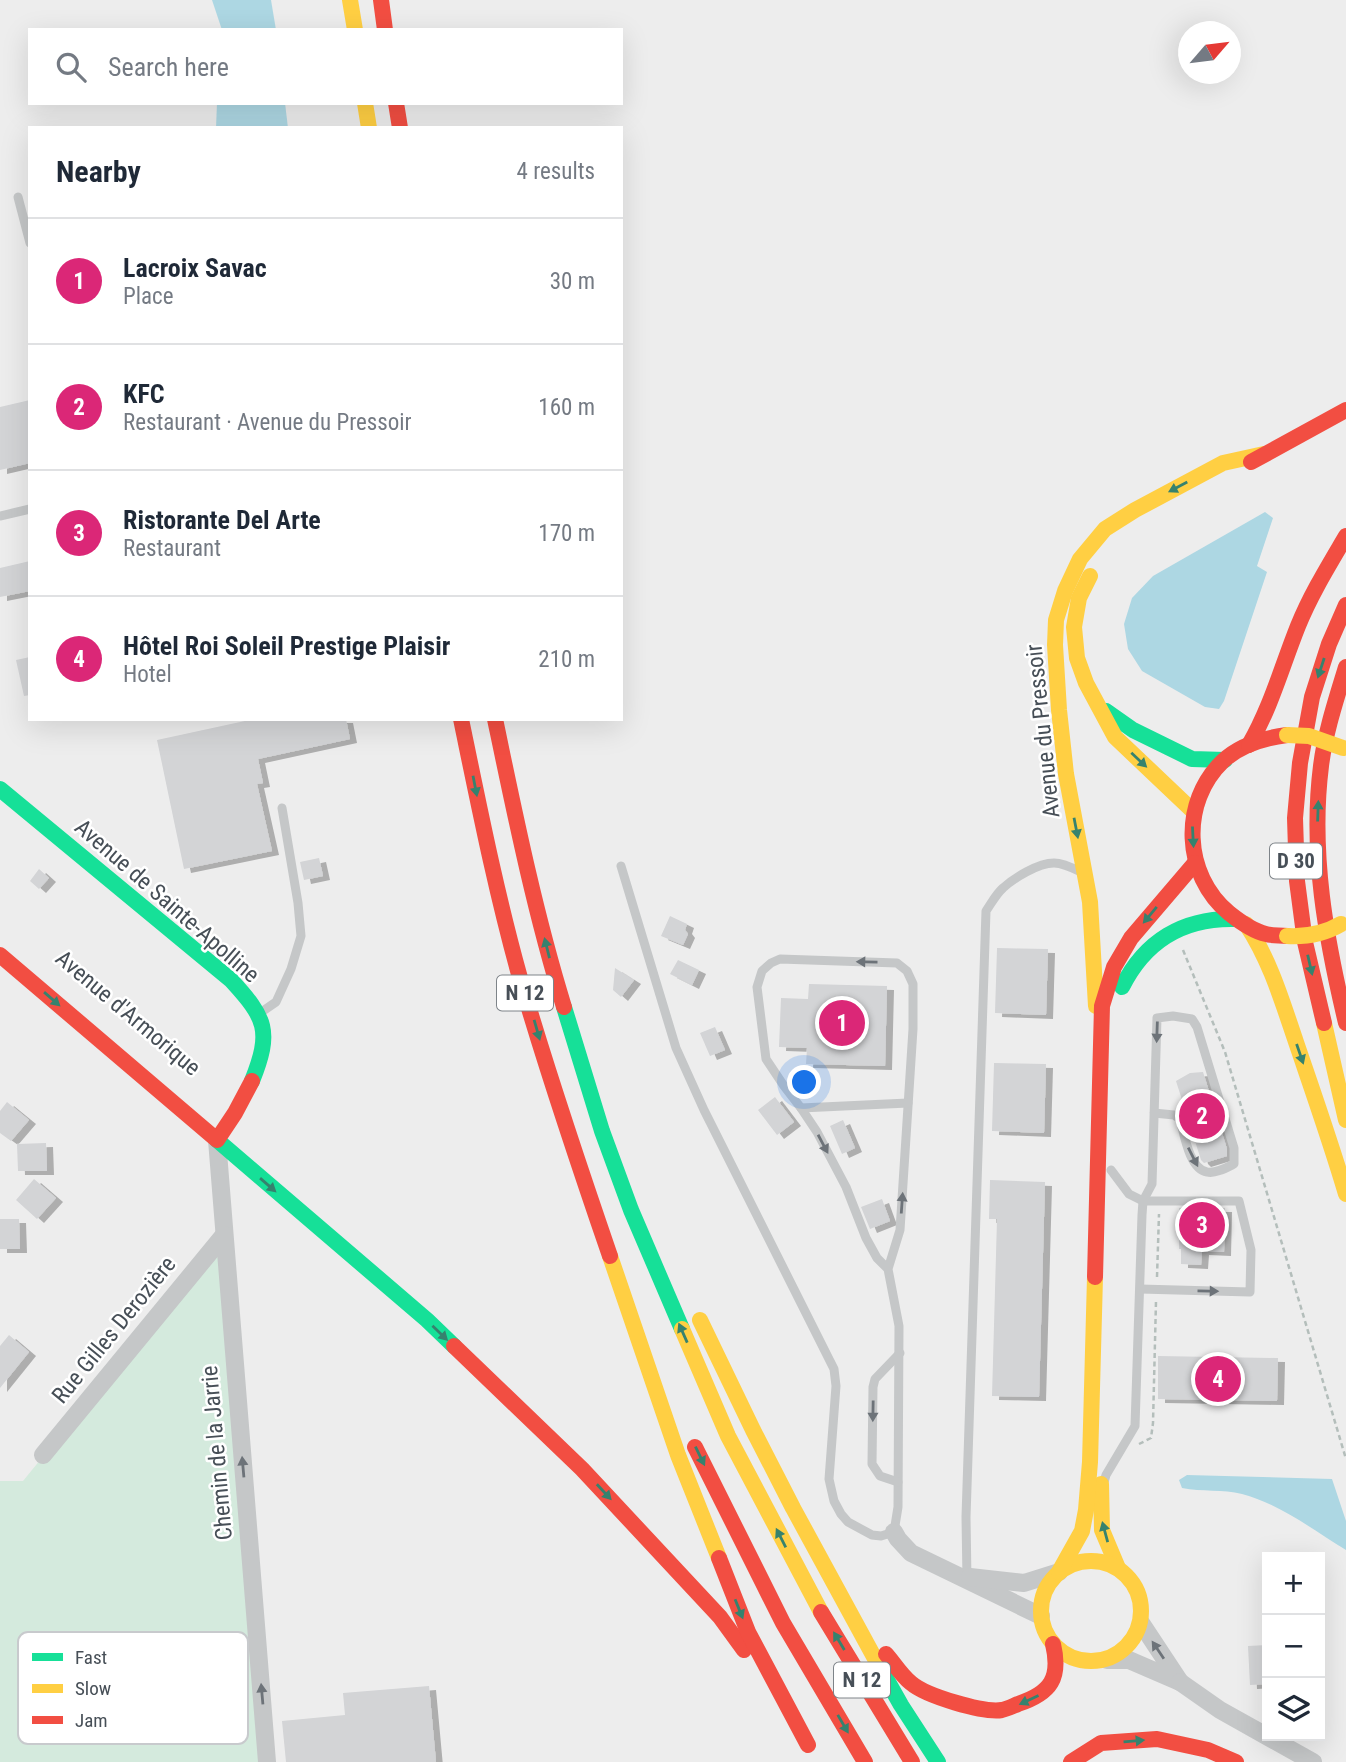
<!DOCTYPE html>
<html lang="en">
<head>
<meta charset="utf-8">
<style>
	:root { --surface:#fff; --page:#f6f6f7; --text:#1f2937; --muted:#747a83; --line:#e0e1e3; --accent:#db2777 }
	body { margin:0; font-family:"Roboto Condensed",sans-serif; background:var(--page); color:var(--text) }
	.controls { position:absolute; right:21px; bottom:21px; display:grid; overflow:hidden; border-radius:0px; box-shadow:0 7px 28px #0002 }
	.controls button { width:63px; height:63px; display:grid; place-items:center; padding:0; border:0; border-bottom:2px solid var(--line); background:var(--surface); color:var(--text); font:35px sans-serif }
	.compass { position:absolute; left:1178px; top:21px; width:63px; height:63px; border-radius:50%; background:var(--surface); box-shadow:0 7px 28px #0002; rotate:62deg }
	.you { position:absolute; left:805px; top:1083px; width:24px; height:24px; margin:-18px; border:5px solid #fff; border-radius:50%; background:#1a73e8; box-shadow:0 0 0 10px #1a73e833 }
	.badge { display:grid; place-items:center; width:46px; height:46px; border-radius:50%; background:var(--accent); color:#fff; font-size:23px; font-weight:700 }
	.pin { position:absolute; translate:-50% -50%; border:4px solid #fff; box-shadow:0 2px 7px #0006 }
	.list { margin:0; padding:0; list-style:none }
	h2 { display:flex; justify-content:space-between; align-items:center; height:91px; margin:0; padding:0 28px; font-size:30px }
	h2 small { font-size:23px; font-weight:400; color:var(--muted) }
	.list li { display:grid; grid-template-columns:46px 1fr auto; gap:21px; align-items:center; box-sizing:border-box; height:126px; padding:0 28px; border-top:2px solid var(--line) }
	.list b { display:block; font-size:26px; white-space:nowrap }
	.list p { margin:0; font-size:23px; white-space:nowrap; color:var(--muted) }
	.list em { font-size:23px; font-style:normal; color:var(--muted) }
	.icon { flex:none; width:38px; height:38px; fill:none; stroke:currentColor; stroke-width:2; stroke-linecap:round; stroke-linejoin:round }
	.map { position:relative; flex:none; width:1346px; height:1762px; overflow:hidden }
	.search { position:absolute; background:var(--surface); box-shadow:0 7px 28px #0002; left:28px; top:28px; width:595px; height:77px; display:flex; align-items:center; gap:18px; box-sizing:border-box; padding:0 24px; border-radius:0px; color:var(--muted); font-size:26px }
	.panel { position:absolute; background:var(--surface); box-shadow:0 7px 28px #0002; left:28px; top:126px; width:595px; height:595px; border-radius:0px }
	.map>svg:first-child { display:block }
	.green { fill:#d4eadd }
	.water { fill:#add7e3 }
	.building { fill:#d3d4d6; filter:url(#shadow) }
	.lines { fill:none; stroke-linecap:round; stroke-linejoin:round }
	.path { stroke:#b4bebb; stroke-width:2.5; stroke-dasharray:5 3.5; stroke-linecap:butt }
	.lane { stroke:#c5c7c8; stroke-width:9 }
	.street { stroke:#c5c7c8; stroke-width:18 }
	.fast { stroke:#16e098; stroke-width:16 }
	.slow { stroke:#ffcf43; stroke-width:16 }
	.jam { stroke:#f24e42; stroke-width:16 }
	.slow-bridge { stroke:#ffcf43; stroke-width:16 }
	.oneway { fill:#36826e }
	.oneway2 { fill:#6d7379 }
	.labels { text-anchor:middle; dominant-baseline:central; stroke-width:5; stroke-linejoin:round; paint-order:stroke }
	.shield { fill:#fff; stroke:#7e8489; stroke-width:2 }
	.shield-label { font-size:21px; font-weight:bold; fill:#474f57 }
	.street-label { font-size:23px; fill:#474f57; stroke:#fff }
	.key { fill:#fff; stroke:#c8cacd; stroke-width:2 }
	.key-label { font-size:19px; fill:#474f57 }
</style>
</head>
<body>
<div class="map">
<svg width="1346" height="1762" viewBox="0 0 1346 1762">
	<defs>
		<filter id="shadow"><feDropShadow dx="7" dy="4" stdDeviation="0" flood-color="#0004"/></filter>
	</defs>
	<rect width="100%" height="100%" fill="#ededed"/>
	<polygon class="green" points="224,1235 267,1762 0,1762 0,1481 23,1481"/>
	<g class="water">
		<polygon points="212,0 271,0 276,30 222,30"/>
		<polygon points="217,103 285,103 288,128 216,128"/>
		<polygon points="1265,512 1273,518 1257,566 1267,572 1224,701 1219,709 1205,707 1142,671 1128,649 1124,624 1132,598 1153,576"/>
		<path d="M 1187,1475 L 1332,1479 L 1346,1521 L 1346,1550 C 1313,1530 1280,1504 1242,1494 C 1223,1489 1202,1492 1182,1488 L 1179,1480 Z"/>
	</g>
	<g class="building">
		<polygon points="30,400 30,463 0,470 0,407"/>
		<polygon points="30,561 30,591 0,597 0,568"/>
		<polygon points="30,657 30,695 24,696 16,660"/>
		<polygon points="254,719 346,719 350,739 258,759 263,783 257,784 272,851 184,869 157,740"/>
		<polygon points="319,858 323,876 304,880 300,862"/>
		<polygon points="39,869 49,878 39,889 30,881"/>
		<polygon points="670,916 687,924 685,930 688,934 683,945 661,936"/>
		<polygon points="997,948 1048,949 1046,1015 995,1013"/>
		<polygon points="678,960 699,970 692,985 670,974"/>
		<polygon points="615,968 634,980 621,997 613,990"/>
		<polygon points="809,984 887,986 885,1066 806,1064 807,1048 779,1047 781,998 808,999"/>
		<polygon points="715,1027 725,1050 710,1056 700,1033"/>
		<polygon points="994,1063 1046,1064 1044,1133 992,1131"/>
		<polygon points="1203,1072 1227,1149 1227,1156 1204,1163 1201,1160 1176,1081 1190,1073"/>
		<polygon points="775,1097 794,1122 777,1135 758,1110"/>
		<polygon points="7,1102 29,1120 11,1141 0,1133 0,1111"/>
		<polygon points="843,1120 855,1148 842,1154 830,1126"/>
		<polygon points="46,1143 47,1171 18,1171 17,1144"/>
		<polygon points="34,1179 56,1198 37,1219 16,1200"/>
		<polygon points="990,1180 1045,1182 1039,1397 992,1396 997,1219 989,1219"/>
		<polygon points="882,1199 890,1221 870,1229 861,1207"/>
		<polygon points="1179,1208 1225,1208 1224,1252 1202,1251 1201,1265 1181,1264 1181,1249 1179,1249"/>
		<polygon points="0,1219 19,1219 20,1249 0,1249"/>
		<polygon points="9,1335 29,1352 0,1388 0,1346"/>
		<polygon points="1158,1356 1278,1358 1277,1401 1158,1399"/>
		<polygon points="1267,1645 1267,1684 1250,1685 1248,1646"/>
		<polygon points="429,1686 436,1762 286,1762 282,1721 345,1715 343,1693"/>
	</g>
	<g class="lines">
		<g class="path">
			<polyline points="1183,950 1225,1052 1346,1459"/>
			<polyline points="1157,1277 1159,1214"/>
			<polyline points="1139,1444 1151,1438 1153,1423 1156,1301"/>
		</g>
		<g class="lane">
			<polyline points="18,197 30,243"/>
			<polyline points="0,516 30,509"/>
			<polyline points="621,866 676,1048 704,1110 834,1369 836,1386 829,1479 834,1501 841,1514 848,1522 872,1535 881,1536 894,1532 898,1507 899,1326 888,1269 900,1230 913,1029 913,984 907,971 897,963 780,959 771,963 762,971 757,987 766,1059 784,1086 801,1108 817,1132 846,1187 866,1238 877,1258 888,1269"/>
			<polyline points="260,1013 276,1002 291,969 301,936 298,903 282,808"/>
			<polyline points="801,1108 908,1103"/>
			<polyline points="1111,1170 1129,1194 1143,1201 1239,1201 1251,1250 1250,1292 1140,1289"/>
			<polyline points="898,1482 880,1476 872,1464 873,1387 875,1379 900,1353"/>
			<path d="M 1104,1482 L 1106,1475 L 1135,1426 L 1142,1215 L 1143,1201 L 1152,1184 L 1157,1018 L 1173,1016 L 1192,1019 L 1197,1027 L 1234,1148 L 1234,1164 C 1226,1168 1215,1174 1207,1172 C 1189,1169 1184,1133 1180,1119 L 1174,1115 L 1154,1113"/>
			<path d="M 967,1580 L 966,1517 L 986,911 C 991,904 996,894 1003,888 C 1014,878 1038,863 1054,863 C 1063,863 1073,868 1081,872"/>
		</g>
		<g class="street">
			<polyline points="217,1140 267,1762"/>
			<polyline points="43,1455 224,1235"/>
			<polyline points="894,1532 898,1539 911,1553 1041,1616"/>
			<polyline points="970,1577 1024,1583 1059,1572"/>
			<polyline points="1107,1660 1129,1660 1180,1682 1141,1623"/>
			<polyline points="1180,1682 1220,1710 1313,1762"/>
		</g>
		<g class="fast">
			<polyline points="1106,711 1133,730 1192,759 1225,760"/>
			<path d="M 0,789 L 231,980 C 266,1018 272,1031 252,1081"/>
			<path d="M 1122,987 C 1145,941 1183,918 1234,919"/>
			<polyline points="564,1007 602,1131 631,1210 682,1329"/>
			<polyline points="217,1140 427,1320 454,1346"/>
			<polyline points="879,1666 901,1705 938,1762"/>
		</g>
		<g class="slow">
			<polyline points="350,0 355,30"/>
			<polyline points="365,103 369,128"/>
			<polyline points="1090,576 1079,598 1074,627 1077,658 1086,683 1115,737 1194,812"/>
			<path d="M 1246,924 C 1270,960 1282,1001 1296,1042 C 1313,1092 1331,1143 1346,1194"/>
			<polyline points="1096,1006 1090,902 1066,774 1059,710 1055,645 1056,620 1065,591 1080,559 1105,529 1135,510 1223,463 1264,454"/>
			<polyline points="1324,1023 1346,1120"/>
			<polyline points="610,1256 678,1455 719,1558"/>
			<polyline points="700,1320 753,1430 793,1508 879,1666"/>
			<polyline points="682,1329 728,1436 821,1612"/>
			<polyline points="1101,1484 1102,1530 1118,1568"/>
			<circle cx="1091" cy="1611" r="50"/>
			<polyline points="1059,1572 1082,1531 1086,1510 1090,1462 1095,1277"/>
		</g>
		<g class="jam">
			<polyline points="381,0 385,30"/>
			<polyline points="396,103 400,128"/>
			<polyline points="1251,462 1346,410"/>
			<path d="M 1346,667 C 1336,700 1325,733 1321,766 C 1310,853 1326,939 1346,1023"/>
			<path d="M 461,719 C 479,806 496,892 520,978 C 547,1071 578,1163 610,1256"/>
			<path d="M 495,719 C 515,815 535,913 564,1007"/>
			<path d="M 1287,735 C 1264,738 1240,745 1223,761 C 1180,802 1183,875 1229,913 C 1239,921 1252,931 1266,934 C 1272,936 1280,935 1287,936"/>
			<path d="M 1249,745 C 1271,707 1282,666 1298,626 C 1311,594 1329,565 1346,536"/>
			<polyline points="0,955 217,1140 235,1113 252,1081"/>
			<polyline points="1324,1023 1305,942 1297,881 1295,818 1300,763 1312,697 1329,644 1346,605"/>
			<polyline points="1095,1277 1102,1006 1114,967 1131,938 1195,863"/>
			<polyline points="454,1346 582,1469 720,1617 744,1650"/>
			<polyline points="695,1447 783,1623 865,1762"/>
			<polyline points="719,1558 748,1632 808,1745"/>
			<polyline points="821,1612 912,1762"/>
			<path d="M 886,1654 C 894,1663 901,1675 911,1683 C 926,1696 983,1713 1002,1710 C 1007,1709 1013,1706 1018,1704 C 1051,1693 1061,1678 1053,1644"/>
			<polyline points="1071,1762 1101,1743 1157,1739 1208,1750 1236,1762"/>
		</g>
		<g class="slow-bridge">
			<polyline points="1287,735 1309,736 1343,748"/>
			<path d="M 1287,936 C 1306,937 1324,934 1341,924"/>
		</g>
	</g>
	<defs><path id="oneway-solid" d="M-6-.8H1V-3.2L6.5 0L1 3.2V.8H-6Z" transform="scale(1.75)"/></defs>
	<g class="oneway">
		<use href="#oneway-solid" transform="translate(1178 487) rotate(152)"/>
		<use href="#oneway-solid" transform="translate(1321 668) rotate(108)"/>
		<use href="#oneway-solid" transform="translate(1139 760) rotate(43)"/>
		<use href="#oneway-solid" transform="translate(475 786) rotate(79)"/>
		<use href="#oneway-solid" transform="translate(1318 811) rotate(-88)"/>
		<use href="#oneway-solid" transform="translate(1076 828) rotate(79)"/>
		<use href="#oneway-solid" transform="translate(1193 837) rotate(87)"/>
		<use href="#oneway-solid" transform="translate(1150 915) rotate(130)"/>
		<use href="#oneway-solid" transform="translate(547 948) rotate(-104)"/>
		<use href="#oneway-solid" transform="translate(1310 965) rotate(77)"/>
		<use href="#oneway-solid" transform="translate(52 999) rotate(41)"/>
		<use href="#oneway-solid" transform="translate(537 1030) rotate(74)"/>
		<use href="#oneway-solid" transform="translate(1300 1054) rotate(71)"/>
		<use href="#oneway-solid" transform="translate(268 1185) rotate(41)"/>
		<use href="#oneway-solid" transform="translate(440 1333) rotate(44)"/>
		<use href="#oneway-solid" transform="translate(683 1333) rotate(-114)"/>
		<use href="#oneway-solid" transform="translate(700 1456) rotate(64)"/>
		<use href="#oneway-solid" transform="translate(604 1492) rotate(47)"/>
		<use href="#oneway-solid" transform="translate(1105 1532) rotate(-105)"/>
		<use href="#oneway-solid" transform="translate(781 1538) rotate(-117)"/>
		<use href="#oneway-solid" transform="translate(739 1609) rotate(68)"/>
		<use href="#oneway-solid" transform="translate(839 1641) rotate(-121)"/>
		<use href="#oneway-solid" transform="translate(1029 1700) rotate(155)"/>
		<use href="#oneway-solid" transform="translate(843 1724) rotate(60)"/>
		<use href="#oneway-solid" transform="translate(1134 1741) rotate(-5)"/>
	</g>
	<g class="oneway2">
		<use href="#oneway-solid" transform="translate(867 962) rotate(-179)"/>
		<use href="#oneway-solid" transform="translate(1157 1032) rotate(92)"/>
		<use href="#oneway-solid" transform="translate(823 1144) rotate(62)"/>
		<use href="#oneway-solid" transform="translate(1193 1157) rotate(63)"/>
		<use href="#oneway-solid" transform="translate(902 1203) rotate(-86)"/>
		<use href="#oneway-solid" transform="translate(1208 1291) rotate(1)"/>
		<use href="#oneway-solid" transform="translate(873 1411) rotate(91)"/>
		<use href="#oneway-solid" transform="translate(243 1467) rotate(-95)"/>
		<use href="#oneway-solid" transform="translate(1158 1650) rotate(-124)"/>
		<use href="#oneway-solid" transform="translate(262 1694) rotate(-95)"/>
	</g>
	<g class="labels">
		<g class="shield">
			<rect x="1270" y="843.5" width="52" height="35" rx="5"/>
			<rect x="497" y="975.5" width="56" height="35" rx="5"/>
			<rect x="834" y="1662.5" width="56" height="35" rx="5"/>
		</g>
		<g class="shield-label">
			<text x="1296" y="861">D 30</text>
			<text x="525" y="993">N 12</text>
			<text x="862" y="1680">N 12</text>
		</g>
		<g class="street-label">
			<text transform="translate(1043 731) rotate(-96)">Avenue du Pressoir</text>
			<text transform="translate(167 901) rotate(41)">Avenue de Sainte-Apolline</text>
			<text transform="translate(128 1013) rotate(40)">Avenue d'Armorique</text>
			<text transform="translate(114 1330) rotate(-51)">Rue Gilles Derozière</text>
			<text transform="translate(217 1453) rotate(-95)">Chemin de la Jarrie</text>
		</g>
	</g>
	<rect x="18" y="1632" width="230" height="112" rx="10" class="key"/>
	<rect x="32" y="1653" width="31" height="8" fill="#16e098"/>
	<rect x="32" y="1684" width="31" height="9" fill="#ffcf43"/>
	<rect x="32" y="1716" width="31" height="8" fill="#f24e42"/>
	<g class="key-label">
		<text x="75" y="1664">Fast</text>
		<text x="75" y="1695">Slow</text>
		<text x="75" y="1727">Jam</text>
	</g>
</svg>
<div class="controls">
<button>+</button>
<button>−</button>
<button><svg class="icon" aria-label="layers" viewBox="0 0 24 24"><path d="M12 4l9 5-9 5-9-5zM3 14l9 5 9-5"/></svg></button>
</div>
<svg class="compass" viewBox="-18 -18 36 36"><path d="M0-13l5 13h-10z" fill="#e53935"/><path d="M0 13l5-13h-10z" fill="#747a83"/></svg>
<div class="you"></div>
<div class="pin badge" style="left:842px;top:1023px">1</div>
<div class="pin badge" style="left:1202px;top:1116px">2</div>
<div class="pin badge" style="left:1202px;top:1225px">3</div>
<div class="pin badge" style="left:1218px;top:1379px">4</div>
<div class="search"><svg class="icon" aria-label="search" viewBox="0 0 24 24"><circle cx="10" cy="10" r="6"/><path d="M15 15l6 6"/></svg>Search here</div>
<section class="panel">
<h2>Nearby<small>4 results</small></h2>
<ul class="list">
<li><span class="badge">1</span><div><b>Lacroix Savac</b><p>Place</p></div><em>30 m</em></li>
<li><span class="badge">2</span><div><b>KFC</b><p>Restaurant · Avenue du Pressoir</p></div><em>160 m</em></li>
<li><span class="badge">3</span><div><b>Ristorante Del Arte</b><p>Restaurant</p></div><em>170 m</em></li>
<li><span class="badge">4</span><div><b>Hôtel Roi Soleil Prestige Plaisir</b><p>Hotel</p></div><em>210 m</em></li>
</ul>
</section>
</div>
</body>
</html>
